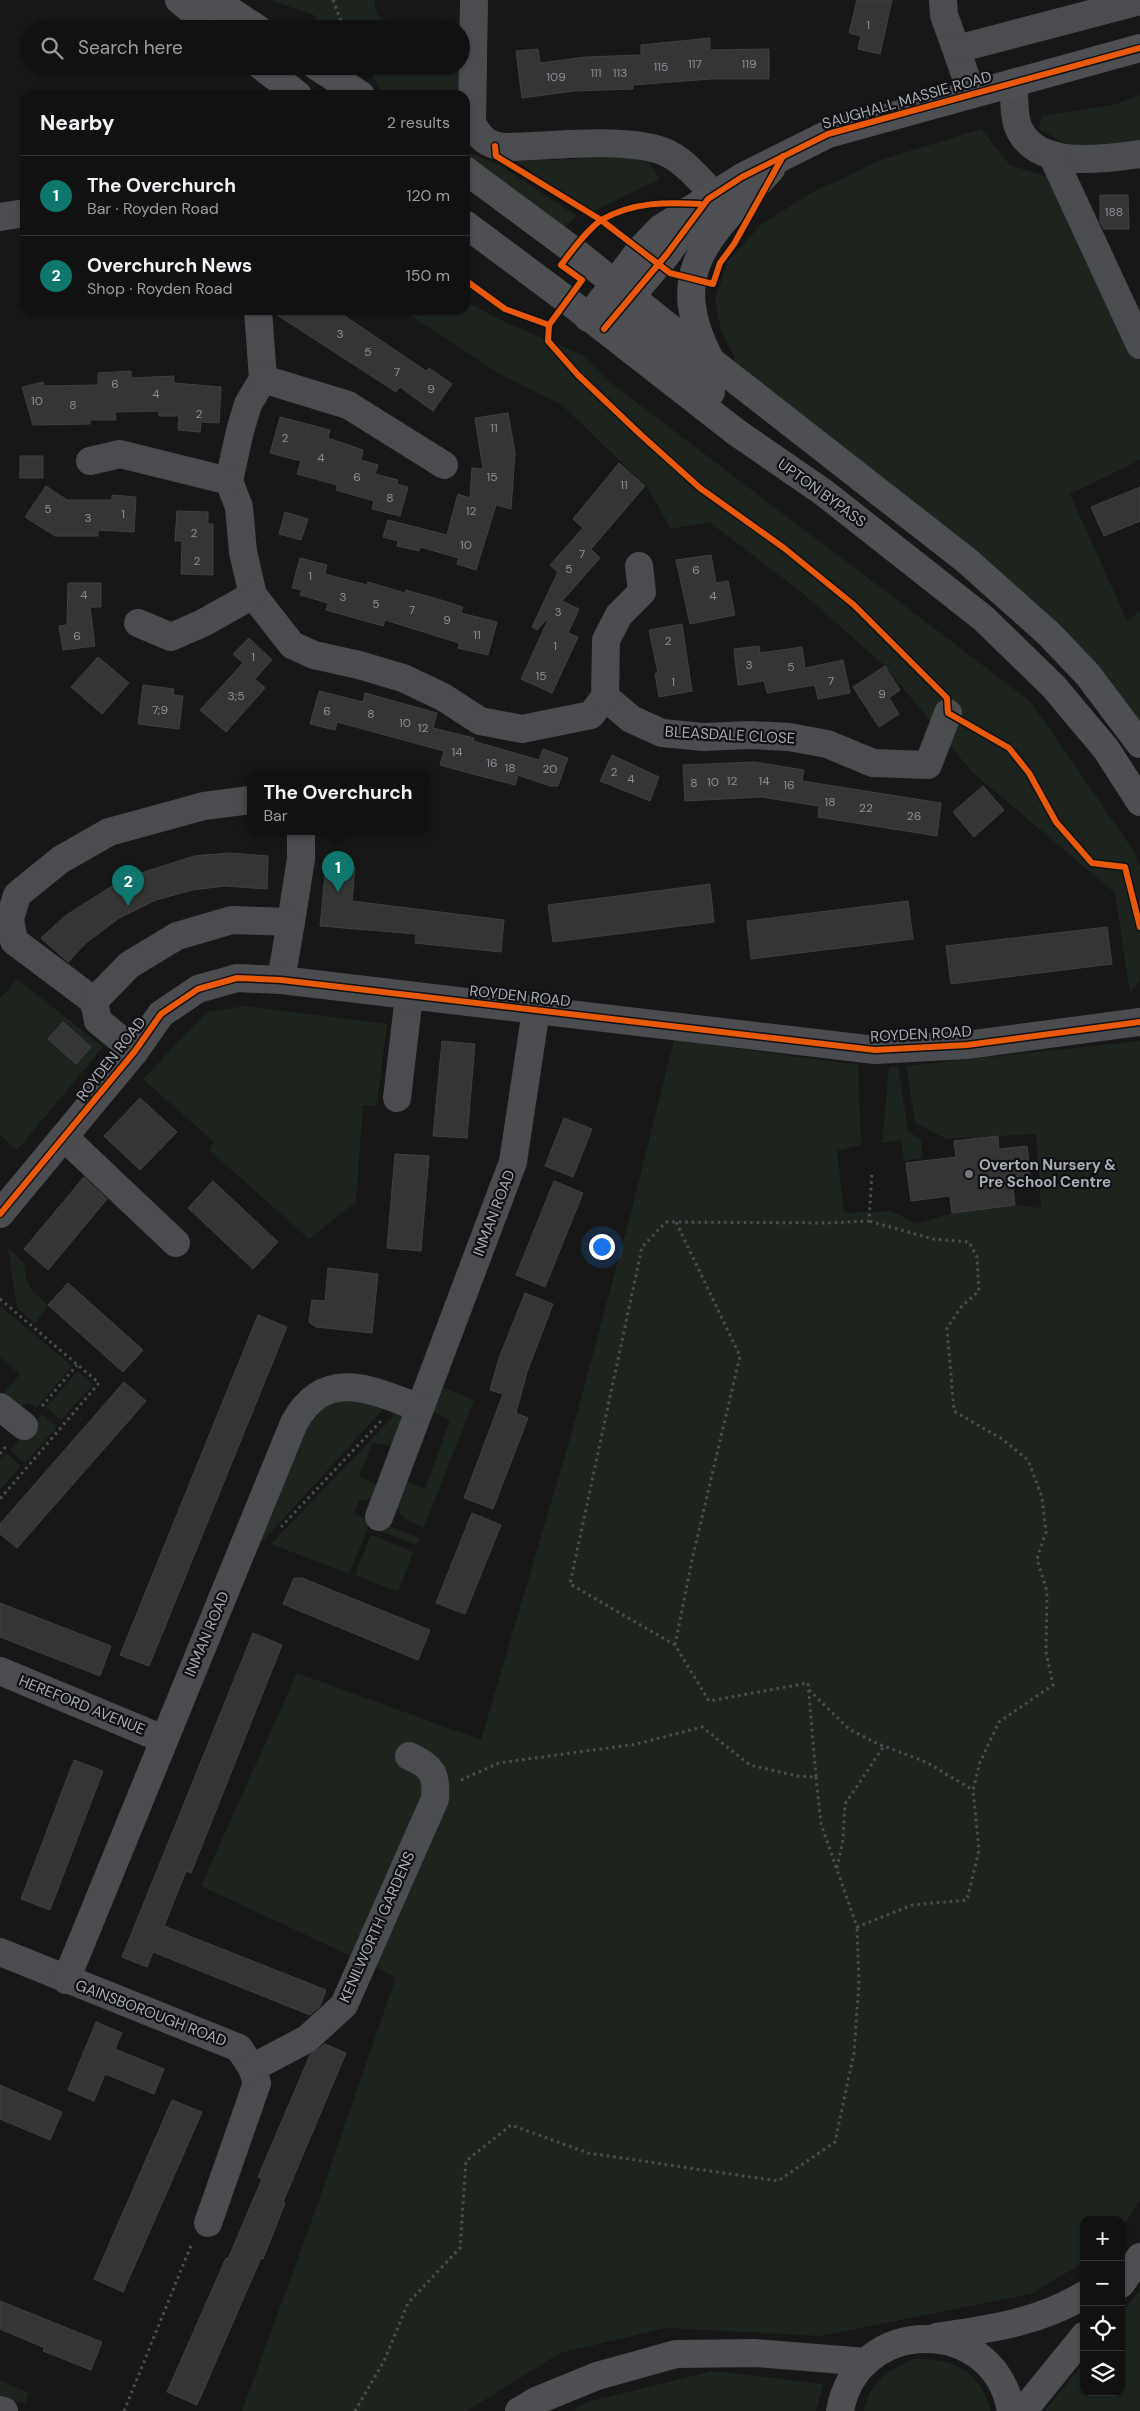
<!DOCTYPE html>
<html lang="en">
<head>
<meta charset="utf-8">
<style>
	:root { --surface:#111; --page:#1e1f1f; --text:#f1f3f6; --muted:#9c9d9f; --line:#303131; --accent:#0f766e }
	body { margin:0; font-family:"DM Sans",sans-serif; background:var(--page); color:var(--text) }
	.controls { position:absolute; right:15px; bottom:15px; display:grid; overflow:hidden; border-radius:10px; box-shadow:0 1px 4px #0004 }
	.controls button { width:45px; height:45px; display:grid; place-items:center; padding:0; border:0; border-bottom:1px solid var(--line); background:var(--surface); color:var(--text); font:25px sans-serif }
	.you { position:absolute; left:601px; top:1246px; width:18px; height:18px; margin:-12px; border:4px solid #fff; border-radius:50%; background:#1a73e8; box-shadow:0 0 0 8px #1a73e833 }
	.badge { display:grid; place-items:center; width:32px; height:32px; border-radius:50%; background:var(--accent); color:#fff; font-size:16px; font-weight:700 }
	.pin { position:absolute; translate:-50% -41px; filter:drop-shadow(0 1px 2px #0008) }
	.pin::after { content:''; position:absolute; top:26px; width:18px; height:15px; background:inherit; clip-path:polygon(0 0,100% 0,50% 100%) }
	.popup { position:absolute; left:247px; top:770px; width:182px; height:65px; box-sizing:border-box; display:grid; place-content:center; border-radius:10px; background:var(--surface); filter:drop-shadow(0 1px 4px #0005); font-size:16px; white-space:nowrap; color:var(--muted) }
	.popup b { font-size:19px; color:var(--text) }
	.popup::after { content:''; position:absolute; left:50%; top:100%; margin-left:-10px; border:10px solid transparent; border-top-color:var(--surface) }
	.list { margin:0; padding:0; list-style:none }
	h2 { display:flex; justify-content:space-between; align-items:center; height:65px; margin:0; padding:0 20px; font-size:21px }
	h2 small { font-size:16px; font-weight:400; color:var(--muted) }
	.list li { display:grid; grid-template-columns:32px 1fr auto; gap:15px; align-items:center; box-sizing:border-box; height:80px; padding:0 20px; border-top:1px solid var(--line) }
	.list b { display:block; font-size:19px; white-space:nowrap }
	.list p { margin:0; font-size:16px; white-space:nowrap; color:var(--muted) }
	.list em { font-size:16px; font-style:normal; color:var(--muted) }
	.icon { flex:none; width:28px; height:28px; fill:none; stroke:currentColor; stroke-width:2; stroke-linecap:round; stroke-linejoin:round }
	.map { position:relative; flex:none; width:1140px; height:2411px; overflow:hidden }
	.search { position:absolute; background:var(--surface); box-shadow:0 1px 4px #0004; left:20px; top:20px; width:450px; height:55px; display:flex; align-items:center; gap:12px; box-sizing:border-box; padding:0 18px; border-radius:28px; color:var(--muted); font-size:19px }
	.panel { position:absolute; background:var(--surface); box-shadow:0 1px 4px #0004; left:20px; top:90px; width:450px; height:225px; border-radius:15px }
	.map>svg:first-child { display:block }
	.green { fill:#1d241e }
	.building { fill:#353536; stroke:#3f4043 }
	.lines { fill:none; stroke-linecap:round; stroke-linejoin:round }
	.path { stroke:#4d4e52; stroke-width:3; stroke-dasharray:2.5 4; stroke-linecap:butt }
	.minor { stroke:#4b4c50; stroke-width:28 }
	.major { stroke:#4d4f52; stroke-width:28 }
	.cycleway-casing { stroke:#111113; stroke-width:9 }
	.cycleway { stroke:#e8590c; stroke-width:6 }
	.poi-dot { fill:#757880; stroke:#111113; stroke-width:2 }
	.labels { text-anchor:middle; dominant-baseline:central; stroke-width:4.5; stroke-linejoin:round; paint-order:stroke }
	.number-label { font-size:12px; fill:#8b8f98 }
	.street-label { font-size:15px; fill:#a8adb8; stroke:#111113 }
	.poi-label { font-size:15px; font-weight:bold; fill:#a8adb8; stroke:#111113; text-anchor:start }
</style>
</head>
<body>
<div class="map">
<svg width="1140" height="2411" viewBox="0 0 1140 2411">
	<rect width="100%" height="100%" fill="#171717"/>
	<g class="green">
		<polygon points="269,0 374,0 377,15 401,29 322,29 314,15"/>
		<polygon points="367,66 459,66 462,95 390,95 381,91"/>
		<polygon points="1140,95 1140,147 1107,149 1067,144 1039,129 1042,116 1113,105"/>
		<polygon points="981,129 1010,165 1058,180 1140,361 1140,460 1070,494 1127,621 1140,611 1140,729 732,365 735,357 721,331 715,300 728,260 762,224 811,193 881,160"/>
		<polygon points="469,153 498,164 577,216 564,228 467,155"/>
		<polygon points="631,157 649,163 660,179 592,212 516,161"/>
		<polygon points="465,301 503,321 582,355 608,381 1030,701 1133,850 1140,867 1140,980 1130,994 1115,893 972,772 885,666 799,590 709,522 671,529 647,487 561,404 498,373 402,310 465,310"/>
		<polygon points="17,979 103,1047 17,1150 0,1135 0,999"/>
		<polygon points="245,1006 387,1024 377,1106 363,1105 356,1202 309,1239 209,1150 214,1142 143,1079 207,1012"/>
		<polygon points="674,1040 858,1065 861,1145 837,1151 844,1213 892,1211 916,1224 952,1213 1015,1205 1041,1208 1036,1134 946,1139 915,1122 906,1066 1140,1041 1140,2201 1121,2228 1121,2220 1084,2220 1084,2262 1031,2294 821,2336 666,2328 560,2353 467,2411 242,2411 312,2220 396,1977 201,1886 297,1673 481,1740 573,1428 631,1213"/>
		<polygon points="898,1066 908,1131 921,1140 922,1158 904,1161 901,1140 882,1143 889,1068"/>
		<polygon points="8,1248 24,1263 26,1278 32,1291 48,1305 35,1323 17,1308"/>
		<polygon points="0,1306 72,1366 36,1408 29,1403 15,1408 0,1398 20,1374 0,1357"/>
		<polygon points="78,1371 93,1384 61,1420 46,1407"/>
		<polygon points="437,1385 474,1400 424,1527 405,1519 395,1506 401,1479 425,1489 450,1420 430,1410"/>
		<polygon points="349,1394 385,1407 263,1541 258,1538 315,1408"/>
		<path d="M 393,1410 L 403,1417 L 396,1446 L 373,1443 L 359,1476 L 382,1487 C 376,1497 370,1500 359,1500 L 354,1514 L 371,1521 L 349,1574 L 271,1544 L 392,1418 Z"/>
		<polygon points="42,1414 57,1427 25,1463 10,1450"/>
		<polygon points="6,1453 21,1466 0,1490 0,1459"/>
		<polygon points="376,1521 420,1538 417,1545 373,1529"/>
		<polygon points="371,1535 413,1552 398,1592 355,1575"/>
		<polygon points="1140,2290 1140,2411 1045,2411 1084,2362 1084,2392 1121,2392 1121,2314"/>
		<path d="M 913,2359 C 954,2358 979,2370 991,2411 L 864,2411 C 868,2383 890,2369 913,2359 Z"/>
		<polygon points="713,2371 823,2384 816,2411 571,2411 588,2402"/>
		<polygon points="0,2380 29,2393 25,2403 0,2400"/>
	</g>
	<g class="building">
		<polygon points="857,0 892,0 880,54 858,49 861,36 849,33"/>
		<polygon points="710,38 710,50 769,49 769,79 711,79 633,85 633,89 574,91 522,98 516,51 538,49 540,63 586,57 641,55 641,45"/>
		<polygon points="1100,195 1128,195 1129,229 1104,229 1100,222"/>
		<polygon points="274,310 336,310 426,371 429,368 452,384 433,411 400,387 396,392 274,313"/>
		<polygon points="131,371 131,378 174,376 174,383 221,387 219,423 201,422 200,432 178,430 179,416 159,416 159,411 115,412 116,420 90,420 90,424 33,425 22,387 43,382 44,386 98,385 98,373"/>
		<polygon points="508,413 515,453 511,509 496,505 476,570 457,564 459,558 420,547 419,551 397,546 398,541 383,537 388,520 447,535 458,494 470,498 472,468 483,469 475,418"/>
		<polygon points="280,417 330,430 328,438 363,450 361,460 378,465 375,474 398,480 397,484 408,487 400,516 372,509 374,501 336,490 337,485 297,474 301,461 270,453"/>
		<rect x="20" y="456" width="23" height="22"/>
		<polygon points="619,463 645,486 591,549 600,558 562,601 579,609 568,633 578,637 552,693 521,679 548,620 547,619 537,630 532,627 558,572 550,565 583,528 573,519"/>
		<polygon points="46,486 67,500 112,500 112,495 136,497 134,532 98,530 98,536 55,536 25,517"/>
		<polygon points="1140,487 1140,521 1104,536 1091,507"/>
		<polygon points="177,511 208,512 208,524 213,524 213,575 181,574 182,541 175,541"/>
		<polygon points="285,512 308,519 301,540 279,534"/>
		<polygon points="711,555 716,583 728,581 735,615 690,624 676,560"/>
		<polygon points="300,558 327,565 325,574 367,585 368,582 405,593 406,590 441,600 463,607 461,613 497,622 488,655 458,648 459,643 385,620 383,626 326,610 328,603 300,595 302,590 292,588"/>
		<polygon points="68,583 101,583 101,607 90,607 95,646 63,650 59,626 67,625"/>
		<polygon points="682,624 692,691 659,697 655,674 658,673 649,630"/>
		<polygon points="249,638 272,660 255,679 265,688 226,732 200,710 243,663 233,654"/>
		<polygon points="759,646 760,653 802,647 805,668 843,660 850,693 818,699 815,685 767,693 764,681 738,685 734,649"/>
		<polygon points="98,657 129,683 102,714 71,687"/>
		<polygon points="885,666 900,690 889,698 899,714 879,727 853,687"/>
		<polygon points="143,685 174,689 173,695 183,696 179,729 138,724"/>
		<polygon points="319,691 363,702 365,693 437,713 433,728 474,738 473,741 539,760 543,749 568,758 558,786 550,786 518,775 515,785 465,772 440,765 444,751 337,722 335,730 310,724"/>
		<polygon points="612,755 659,777 650,801 600,781"/>
		<polygon points="754,762 804,770 802,781 941,803 937,836 818,817 819,806 761,797 685,801 683,765"/>
		<polygon points="983,786 1004,810 974,837 953,812"/>
		<polygon points="229,853 268,856 267,889 225,886 192,890 156,900 119,918 86,943 68,962 41,938 65,916 123,879 194,856"/>
		<polygon points="326,865 355,867 352,901 504,920 501,952 415,943 416,934 320,926"/>
		<polygon points="710,884 714,922 553,942 548,905"/>
		<polygon points="908,901 913,939 751,959 747,921"/>
		<polygon points="1107,927 1112,964 951,984 946,946"/>
		<polygon points="63,1022 91,1047 76,1064 48,1039"/>
		<polygon points="442,1041 475,1044 467,1138 433,1136"/>
		<polygon points="140,1098 177,1132 140,1170 104,1136"/>
		<polygon points="564,1118 592,1129 573,1177 545,1166"/>
		<polygon points="998,1136 999,1149 1027,1146 1031,1184 1013,1186 1015,1205 952,1213 950,1196 911,1201 906,1163 956,1157 954,1141"/>
		<polygon points="395,1154 429,1156 421,1251 387,1248"/>
		<polygon points="84,1177 107,1199 48,1270 24,1249"/>
		<polygon points="213,1181 278,1242 253,1269 188,1208"/>
		<polygon points="554,1181 583,1193 545,1287 516,1275"/>
		<polygon points="328,1268 378,1274 372,1333 316,1327 309,1322 312,1300 325,1301"/>
		<polygon points="68,1283 143,1350 123,1372 48,1305"/>
		<polygon points="525,1293 553,1304 527,1372 516,1413 528,1418 493,1509 464,1498 503,1394 490,1390 499,1358"/>
		<polygon points="258,1315 287,1327 149,1666 120,1655"/>
		<polygon points="124,1382 146,1401 17,1548 0,1534 0,1524"/>
		<polygon points="472,1513 501,1525 465,1614 436,1603"/>
		<polygon points="294,1578 302,1578 430,1630 418,1660 283,1604"/>
		<polygon points="0,1603 111,1646 100,1676 0,1637"/>
		<polygon points="253,1633 282,1645 191,1873 186,1871 164,1926 326,1990 320,2006 310,2015 153,1952 147,1967 122,1957"/>
		<polygon points="74,1760 103,1771 50,1910 21,1899"/>
		<polygon points="96,2022 122,2033 115,2049 164,2069 154,2094 105,2074 94,2101 68,2090"/>
		<polygon points="325,2044 346,2053 283,2202 285,2203 263,2259 261,2258 197,2405 167,2392 226,2258 228,2259 262,2179 258,2177 310,2055"/>
		<polygon points="0,2085 62,2112 50,2140 0,2119"/>
		<polygon points="172,2100 202,2112 123,2292 94,2279"/>
		<polygon points="0,2301 102,2342 91,2370 43,2351 45,2348 0,2329"/>
	</g>
	<g class="lines">
		<g class="path">
			<polyline points="333,0 344,29"/>
			<polyline points="0,1299 99,1383 0,1499"/>
			<polyline points="42,1406 77,1365"/>
			<polyline points="0,1454 6,1446"/>
			<polyline points="281,1527 381,1421"/>
			<polyline points="675,1645 692,1560 740,1356 676,1222"/>
			<polyline points="809,1690 849,1729 876,1743 926,1762 973,1790"/>
			<polyline points="816,1777 821,1824 857,1927 912,1905 967,1900 979,1850 973,1790 980,1762 999,1722 1053,1685 1046,1652 1047,1591 1037,1559 1046,1532 1042,1497 1028,1460 1002,1439 954,1411 947,1328 962,1306 979,1291 977,1257 969,1242 933,1239 869,1221"/>
			<polyline points="461,1780 499,1763 637,1744 702,1727 750,1765 797,1776 816,1777 808,1683 709,1701 675,1645 570,1584 642,1247 666,1222 828,1223 869,1221 872,1172"/>
			<polyline points="837,1868 843,1840 845,1804 884,1746"/>
			<polyline points="124,2411 192,2243"/>
			<polyline points="355,2411 384,2361 408,2303 460,2248 466,2161 511,2125 588,2153 778,2181 835,2142 854,2053 859,1983 857,1927"/>
		</g>
		<g class="minor">
			<path d="M 474,0 L 472,123 C 480,138 487,145 504,147 C 546,147 633,135 669,154 C 686,163 701,181 714,195"/>
			<polyline points="943,0 944,15 972,94"/>
			<polyline points="957,49 1140,1"/>
			<path d="M 1013,83 C 1015,96 1013,117 1019,129 C 1038,170 1104,159 1140,154"/>
			<polyline points="1052,155 1140,345"/>
			<polyline points="0,217 25,213"/>
			<polyline points="258,310 263,379 248,404 240,431 229,481 239,507 243,552 253,595 292,645 314,655 359,665 403,678 443,697 480,721 522,729 591,715 605,697"/>
			<polyline points="263,379 348,405 444,465"/>
			<polyline points="90,461 120,454 229,481"/>
			<polyline points="138,623 171,637 203,623 253,595"/>
			<polyline points="605,697 631,719 662,733 704,737 750,735 789,737 827,744 873,763 928,765 948,713"/>
			<polyline points="605,697 606,640 619,615 642,592 639,566"/>
			<polyline points="291,922 301,859 301,831"/>
			<polyline points="94,1001 14,941 10,919 17,895 60,860 109,832 204,806 250,800"/>
			<polyline points="135,1051 98,1021 94,1001 129,965 177,936 232,920 291,922 281,980"/>
			<polyline points="397,1098 409,996"/>
			<polyline points="64,1137 176,1243"/>
			<polyline points="0,1214 135,1051 161,1014 198,989 237,978 281,980 875,1050 967,1045 1140,1022"/>
			<polyline points="0,1407 24,1426"/>
			<polyline points="379,1517 513,1162 536,1010"/>
			<polyline points="0,1671 163,1739"/>
			<polyline points="0,1952 239,2048 252,2068 257,2083 208,2223"/>
			<path d="M 66,1980 L 294,1423 C 325,1366 372,1390 420,1408"/>
			<path d="M 252,2068 L 307,2039 L 344,2005 L 435,1799 C 437,1774 432,1766 409,1756"/>
			<polyline points="0,2410 4,2411"/>
		</g>
		<g class="major">
			<polyline points="179,0 214,29"/>
			<polyline points="214,0 258,29"/>
			<polyline points="261,66 298,95"/>
			<polyline points="316,66 361,95"/>
			<polyline points="465,170 573,250 711,361 966,560 1049,634 1088,675 1140,744"/>
			<polyline points="465,224 567,300 736,432 823,492 983,618 1054,687 1106,749 1140,802"/>
			<polyline points="615,283 613,304 618,311 711,392"/>
			<polyline points="618,311 667,254 699,210"/>
			<polyline points="588,318 640,250 661,228 742,177 828,134 1140,48"/>
			<path d="M 709,357 C 663,267 714,233 771,169"/>
			<polyline points="1121,2284 1140,2257"/>
			<path d="M 936,2337 C 988,2329 1038,2323 1084,2295"/>
			<polyline points="519,2411 536,2401 597,2376 676,2354 755,2353 866,2362"/>
			<path d="M 840,2411 C 857,2315 995,2315 1011,2411"/>
			<polyline points="1023,2411 1084,2336"/>
		</g>
		<defs>
			<g id="cycleway">
				<polyline points="495,146 496,156 601,220 670,273 713,284 720,263 734,244 783,156"/>
				<path d="M 465,280 L 505,309 L 549,325 L 582,280 L 561,265 C 571,252 589,227 603,219 C 634,202 666,202 700,204"/>
				<polyline points="549,325 548,341 578,375 641,435 700,488 784,548 854,605 947,698 948,713 1009,748 1029,773 1056,822 1092,863 1125,867 1140,927"/>
				<polyline points="604,329 667,254 708,199 742,177 828,134 1140,48"/>
				<polyline points="0,1214 135,1051 161,1014 198,989 237,978 281,980 875,1050 967,1045 1140,1022"/>
			</g>
		</defs>
		<use href="#cycleway" class="cycleway-casing"/>
		<use href="#cycleway" class="cycleway"/>
	</g>
	<circle class="poi-dot" cx="969" cy="1174" r="5"/>
	<g class="labels">
		<g class="number-label">
			<text x="868" y="25">1</text>
			<text x="695" y="64">117</text>
			<text x="749" y="64">119</text>
			<text x="661" y="67">115</text>
			<text x="596" y="73">111</text>
			<text x="620" y="73">113</text>
			<text x="556" y="77">109</text>
			<text x="1114" y="212">188</text>
			<text x="340" y="334">3</text>
			<text x="368" y="352">5</text>
			<text x="397" y="372">7</text>
			<text x="115" y="384">6</text>
			<text x="431" y="389">9</text>
			<text x="156" y="394">4</text>
			<text x="37" y="401">10</text>
			<text x="73" y="405">8</text>
			<text x="199" y="414">2</text>
			<text x="494" y="428">11</text>
			<text x="285" y="438">2</text>
			<text x="321" y="458">4</text>
			<text x="357" y="477">6</text>
			<text x="492" y="477">15</text>
			<text x="624" y="485">11</text>
			<text x="390" y="498">8</text>
			<text x="48" y="509">5</text>
			<text x="471" y="511">12</text>
			<text x="123" y="514">1</text>
			<text x="88" y="518">3</text>
			<text x="194" y="533">2</text>
			<text x="466" y="545">10</text>
			<text x="582" y="554">7</text>
			<text x="197" y="561">2</text>
			<text x="569" y="569">5</text>
			<text x="696" y="570">6</text>
			<text x="310" y="576">1</text>
			<text x="84" y="595">4</text>
			<text x="713" y="596">4</text>
			<text x="343" y="597">3</text>
			<text x="376" y="604">5</text>
			<text x="412" y="610">7</text>
			<text x="558" y="612">3</text>
			<text x="447" y="620">9</text>
			<text x="477" y="635">11</text>
			<text x="77" y="636">6</text>
			<text x="668" y="641">2</text>
			<text x="555" y="646">1</text>
			<text x="253" y="657">1</text>
			<text x="749" y="665">3</text>
			<text x="791" y="667">5</text>
			<text x="541" y="676">15</text>
			<text x="831" y="681">7</text>
			<text x="673" y="682">1</text>
			<text x="882" y="694">9</text>
			<text x="236" y="696">3;5</text>
			<text x="160" y="710">7;9</text>
			<text x="327" y="711">6</text>
			<text x="371" y="714">8</text>
			<text x="405" y="723">10</text>
			<text x="423" y="728">12</text>
			<text x="457" y="752">14</text>
			<text x="492" y="763">16</text>
			<text x="510" y="768">18</text>
			<text x="550" y="769">20</text>
			<text x="614" y="772">2</text>
			<text x="631" y="779">4</text>
			<text x="732" y="781">12</text>
			<text x="764" y="781">14</text>
			<text x="713" y="782">10</text>
			<text x="694" y="783">8</text>
			<text x="789" y="785">16</text>
			<text x="830" y="802">18</text>
			<text x="866" y="808">22</text>
			<text x="914" y="816">26</text>
		</g>
		<g class="street-label">
			<text transform="translate(907 100) rotate(-16)">SAUGHALL MASSIE ROAD</text>
			<text transform="translate(822 493) rotate(36)">UPTON BYPASS</text>
			<text transform="translate(730 735) rotate(3)">BLEASDALE CLOSE</text>
			<text transform="translate(520 996) rotate(6)">ROYDEN ROAD</text>
			<text transform="translate(921 1034) rotate(-3)">ROYDEN ROAD</text>
			<text transform="translate(111 1059) rotate(-52)">ROYDEN ROAD</text>
			<text transform="translate(494 1213) rotate(-69)">INMAN ROAD</text>
			<text transform="translate(207 1634) rotate(-67)">INMAN ROAD</text>
			<text transform="translate(82 1705) rotate(22)">HEREFORD AVENUE</text>
			<text transform="translate(377 1927) rotate(-66)">KENILWORTH GARDENS</text>
			<text transform="translate(151 2013) rotate(21)">GAINSBOROUGH ROAD</text>
		</g>
		<g class="poi-label">
			<text x="979" y="1165">Overton Nursery &amp;<tspan x="979" dy="17">Pre School Centre</tspan></text>
		</g>
	</g>
</svg>
<div class="controls">
<button>+</button>
<button>−</button>
<button><svg class="icon" aria-label="locate" viewBox="0 0 24 24"><circle cx="12" cy="12" r="6"/><path d="M12 2v4M12 18v4M2 12h4M18 12h4"/></svg></button>
<button><svg class="icon" aria-label="layers" viewBox="0 0 24 24"><path d="M12 4l9 5-9 5-9-5zM3 14l9 5 9-5"/></svg></button>
</div>
<div class="you"></div>
<div class="pin badge" style="left:338px;top:892px">1</div>
<div class="popup"><b>The Overchurch</b>Bar</div>
<div class="pin badge" style="left:128px;top:906px">2</div>
<div class="search"><svg class="icon" aria-label="search" viewBox="0 0 24 24"><circle cx="10" cy="10" r="6"/><path d="M15 15l6 6"/></svg>Search here</div>
<section class="panel">
<h2>Nearby<small>2 results</small></h2>
<ul class="list">
<li><span class="badge">1</span><div><b>The Overchurch</b><p>Bar · Royden Road</p></div><em>120 m</em></li>
<li><span class="badge">2</span><div><b>Overchurch News</b><p>Shop · Royden Road</p></div><em>150 m</em></li>
</ul>
</section>
</div>
</body>
</html>
